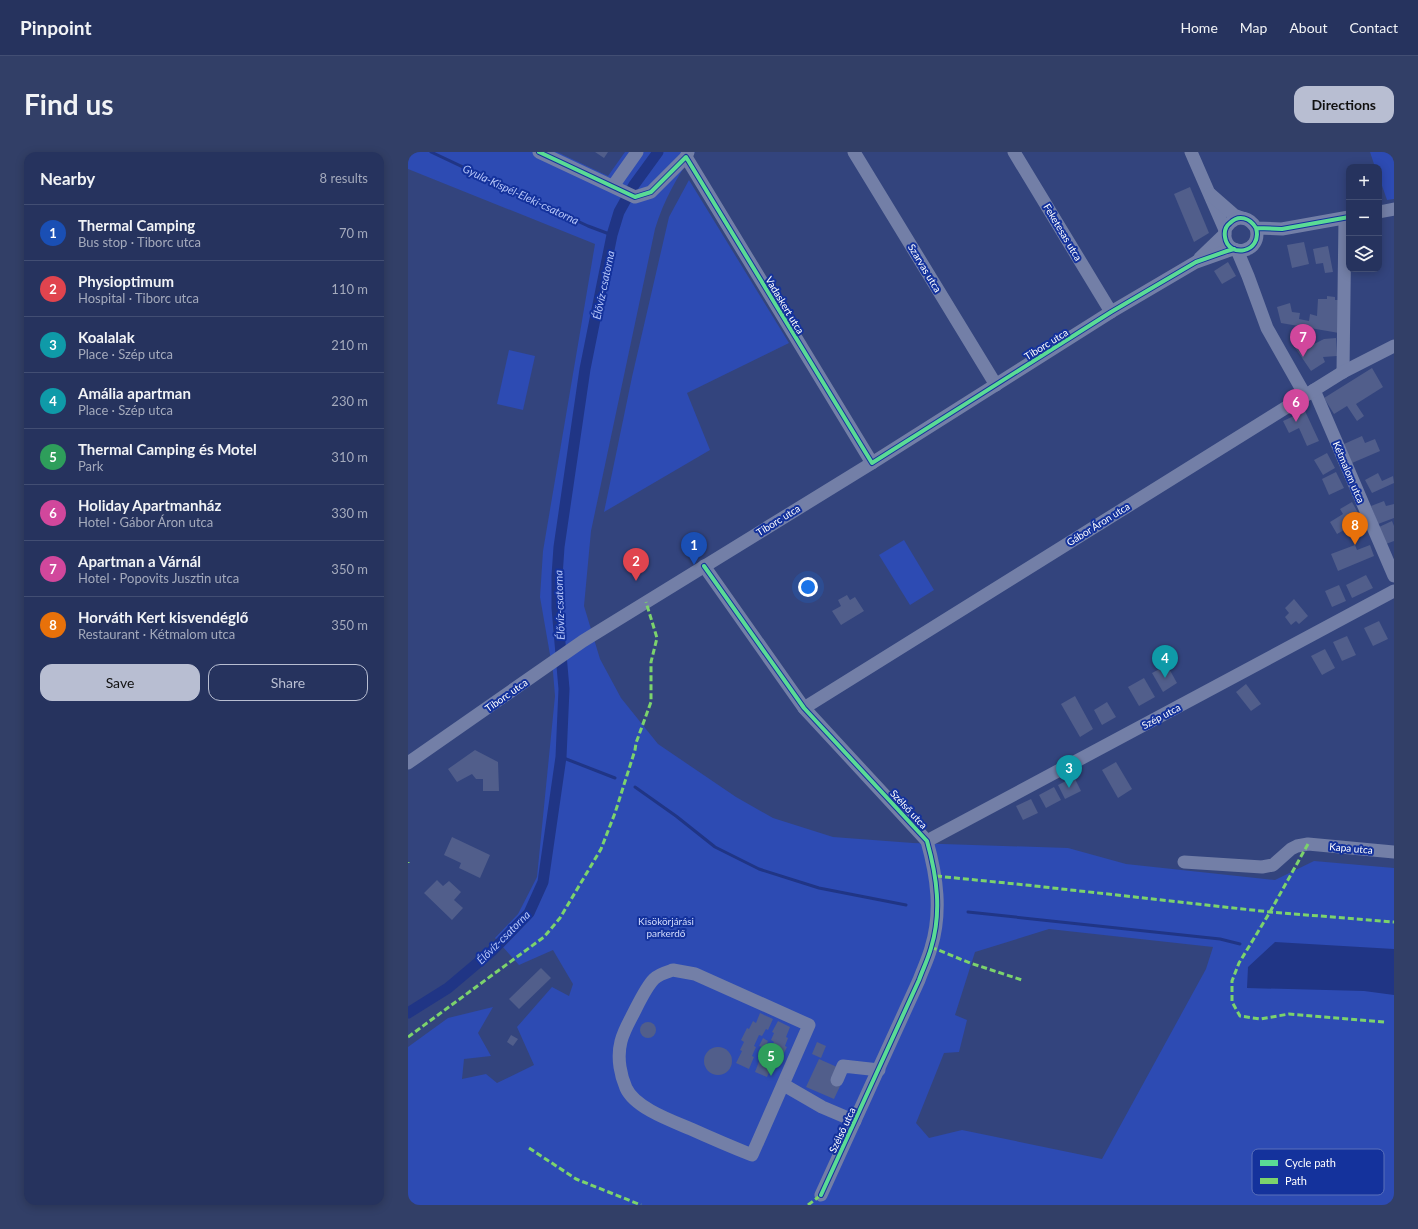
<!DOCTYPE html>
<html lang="en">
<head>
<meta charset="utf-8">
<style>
	:root { --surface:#26335e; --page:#323f67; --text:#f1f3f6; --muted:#a4aabc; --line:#424e73; --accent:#b8bed2 }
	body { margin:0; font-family:Lato,sans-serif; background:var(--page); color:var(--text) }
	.controls { position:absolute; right:12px; top:12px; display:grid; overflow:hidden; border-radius:8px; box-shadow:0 2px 10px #0003 }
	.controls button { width:36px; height:36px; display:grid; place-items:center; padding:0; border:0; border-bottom:1px solid var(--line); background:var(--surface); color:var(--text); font:20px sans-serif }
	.you { position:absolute; left:400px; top:435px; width:14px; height:14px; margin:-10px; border:3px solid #fff; border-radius:50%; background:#1a73e8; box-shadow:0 0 0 6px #1a73e833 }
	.badge { display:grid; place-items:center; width:26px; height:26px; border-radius:50%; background:var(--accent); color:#fff; font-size:13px; font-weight:700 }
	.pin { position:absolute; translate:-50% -33px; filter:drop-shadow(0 1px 2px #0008) }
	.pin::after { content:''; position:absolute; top:21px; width:14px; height:12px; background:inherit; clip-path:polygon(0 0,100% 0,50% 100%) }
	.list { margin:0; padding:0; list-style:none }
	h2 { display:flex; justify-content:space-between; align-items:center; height:52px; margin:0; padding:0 16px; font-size:17px }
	h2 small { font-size:13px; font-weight:400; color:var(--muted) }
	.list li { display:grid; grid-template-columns:26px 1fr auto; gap:12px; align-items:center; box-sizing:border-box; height:56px; padding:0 16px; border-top:1px solid var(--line) }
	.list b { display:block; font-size:15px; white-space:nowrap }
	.list p { margin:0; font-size:13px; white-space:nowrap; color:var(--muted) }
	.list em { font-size:13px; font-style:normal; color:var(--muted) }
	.actions { display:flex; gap:8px; padding:12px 16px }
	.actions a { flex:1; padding:9px 0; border:1px solid var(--accent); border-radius:12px; text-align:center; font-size:14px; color:var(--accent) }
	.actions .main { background:var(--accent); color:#111 }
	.icon { flex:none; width:22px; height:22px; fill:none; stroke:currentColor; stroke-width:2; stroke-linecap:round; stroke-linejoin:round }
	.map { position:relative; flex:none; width:986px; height:1053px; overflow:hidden; border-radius:12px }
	header { display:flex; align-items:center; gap:24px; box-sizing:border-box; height:56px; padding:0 20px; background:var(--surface); border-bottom:1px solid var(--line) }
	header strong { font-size:19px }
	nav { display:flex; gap:22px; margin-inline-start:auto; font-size:14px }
	.intro { display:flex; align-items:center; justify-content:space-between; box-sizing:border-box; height:96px; padding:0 24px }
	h1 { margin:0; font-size:28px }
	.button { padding:10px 18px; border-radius:12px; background:var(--accent); color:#111; font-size:14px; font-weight:700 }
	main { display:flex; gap:24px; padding:0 24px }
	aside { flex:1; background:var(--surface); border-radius:12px; box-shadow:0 2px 10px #0003 }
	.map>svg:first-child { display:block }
	.green { fill:#2d4bb3; fill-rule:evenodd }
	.water { fill:#203585 }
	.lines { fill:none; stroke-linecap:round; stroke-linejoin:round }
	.stream { stroke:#203585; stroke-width:3 }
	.canal { stroke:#203585; stroke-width:11 }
	.building { fill:#515e8b }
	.minor { stroke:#737fa7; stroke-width:13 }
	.quiet { stroke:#7cd36c; stroke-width:3; stroke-dasharray:6 3; stroke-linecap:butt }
	.cycleway-casing { stroke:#14329c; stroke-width:6 }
	.cycleway { stroke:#5adb95; stroke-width:4 }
	.labels { text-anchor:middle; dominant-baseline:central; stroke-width:4; stroke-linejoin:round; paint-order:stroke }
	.street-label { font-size:10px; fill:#fff; stroke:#14329c }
	.park-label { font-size:10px; fill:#d3dcfd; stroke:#14329c }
	.water-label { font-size:11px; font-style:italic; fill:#b7c7fa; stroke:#14329c }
	.key { fill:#14329c; stroke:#5a70ba; stroke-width:1 }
	.key-label { font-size:11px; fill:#fff }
</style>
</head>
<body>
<header>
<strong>Pinpoint</strong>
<nav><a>Home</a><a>Map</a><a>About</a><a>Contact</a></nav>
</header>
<div class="intro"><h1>Find us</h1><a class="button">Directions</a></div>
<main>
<aside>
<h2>Nearby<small>8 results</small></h2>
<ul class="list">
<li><span class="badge" style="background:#1a4fb4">1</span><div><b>Thermal Camping</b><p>Bus stop · Tiborc utca</p></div><em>70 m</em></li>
<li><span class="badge" style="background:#e0444e">2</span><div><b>Physioptimum</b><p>Hospital · Tiborc utca</p></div><em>110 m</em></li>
<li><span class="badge" style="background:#0f9aa8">3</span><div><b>Koalalak</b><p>Place · Szép utca</p></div><em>210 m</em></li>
<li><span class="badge" style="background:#0f9aa8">4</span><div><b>Amália apartman</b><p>Place · Szép utca</p></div><em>230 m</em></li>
<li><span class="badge" style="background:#2e9e5b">5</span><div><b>Thermal Camping és Motel</b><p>Park</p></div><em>310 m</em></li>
<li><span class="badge" style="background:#d1479c">6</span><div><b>Holiday Apartmanház</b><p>Hotel · Gábor Áron utca</p></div><em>330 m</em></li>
<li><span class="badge" style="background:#d1479c">7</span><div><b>Apartman a Várnál</b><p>Hotel · Popovits Jusztin utca</p></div><em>350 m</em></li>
<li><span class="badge" style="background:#e8710a">8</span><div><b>Horváth Kert kisvendéglő</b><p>Restaurant · Kétmalom utca</p></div><em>350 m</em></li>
</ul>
<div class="actions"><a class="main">Save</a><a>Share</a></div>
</aside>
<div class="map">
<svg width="986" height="1053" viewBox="0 0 986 1053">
	<rect width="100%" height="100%" fill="#33447d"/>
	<g class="green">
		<path d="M 0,0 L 149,0 L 200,24 L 217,0 L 287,0 C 269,24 256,48 247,77 L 183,379 L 176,454 L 192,507 L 213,546 L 250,592 L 328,645 L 365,666 L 425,685 L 505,691 L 660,696 L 718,712 L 867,728 L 906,709 L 986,716 L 986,1053 L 0,1053 L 0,895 L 40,866 L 85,855 L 70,881 L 83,904 L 56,907 L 54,927 L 78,922 L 89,931 L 126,913 L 109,875 L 144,835 L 161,844 L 165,832 L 145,798 L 111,813 L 87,786 L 110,762 L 129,725 L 147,544 L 145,520 L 132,445 L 135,399 L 187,92 L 0,17 ZM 641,777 L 805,795 L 798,817 L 694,1007 L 554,978 L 521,986 L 508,971 L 536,901 L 551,900 L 559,868 L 547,863 L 567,800 Z"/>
		<polygon points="962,0 986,0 986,47 979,48 971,25 971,15 967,15"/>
		<polygon points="281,28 381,191 279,241 302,298 196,360 224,225 261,65"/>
		<polygon points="101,198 127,204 115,258 89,252"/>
		<polygon points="496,388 526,438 502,453 471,403"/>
	</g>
	<polygon class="water" points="867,790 986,797 986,843 956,839 839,836 840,815"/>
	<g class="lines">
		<g class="stream">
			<polyline points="23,0 180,74 204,83"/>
			<polyline points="153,605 207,626"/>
			<polyline points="227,635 268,664 307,695 351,717 411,736 498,753"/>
			<polyline points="560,760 812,787 832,792"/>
		</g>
		<polyline class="canal" points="0,861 40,836 85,798 121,761 135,730 153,605 156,537 149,456 149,424 151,395 177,217 204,83 211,60 226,33 250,0"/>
	</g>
	<g class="building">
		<polygon points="187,0 200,0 196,6"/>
		<polygon points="782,35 801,81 786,90 766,42"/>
		<polygon points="896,90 901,112 884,116 879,93"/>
		<polygon points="920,94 925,120 917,121 915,111 908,112 905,97"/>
		<polygon points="820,110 828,124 814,132 806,119"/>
		<polygon points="919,144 927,145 927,148 933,148 931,181 873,171 869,155 882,151 884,160 892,161 891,167 901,169 902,162 909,164 910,147 919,147"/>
		<polygon points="899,181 906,192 916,187 928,186 929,204 915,205 917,210 903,219 884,191"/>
		<polygon points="964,216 975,235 948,252 956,264 949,269 939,254 926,262 916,246"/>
		<polygon points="897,259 911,289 899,294 891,276 881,281 875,269"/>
		<polygon points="954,284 957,291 967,287 972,299 944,311 936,292"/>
		<polygon points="919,301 927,316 915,323 906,308"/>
		<polygon points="928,320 936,336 921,343 914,327"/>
		<polygon points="970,321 974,329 985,324 986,331 964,341 957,328"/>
		<polygon points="976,349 978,354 986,352 986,366 970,372 963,354"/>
		<polygon points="944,350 954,368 929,382 922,370 935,362 932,357"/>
		<polygon points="984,369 986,374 986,389 978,392 971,375"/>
		<polygon points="947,393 949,398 962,393 966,404 930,419 923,402"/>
		<polygon points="958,423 965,436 944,446 938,433"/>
		<polygon points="931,433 938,449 924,455 917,439"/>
		<polygon points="439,443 442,448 447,445 456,459 433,473 424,459 433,454 430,448"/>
		<polygon points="886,447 900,464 891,472 888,469 883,473 877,465 881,461 877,456"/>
		<polygon points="971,469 980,487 965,494 956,476"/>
		<polygon points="939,484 948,503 934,509 925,490"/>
		<polygon points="917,497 927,516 914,523 903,504"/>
		<polygon points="759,513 769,531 755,540 744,521"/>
		<polygon points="736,526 747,545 731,554 720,535"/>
		<polygon points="838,532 853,552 843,559 828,540"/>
		<polygon points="667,544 685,577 672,585 653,552"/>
		<polygon points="699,550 708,565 694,573 686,558"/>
		<polygon points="67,598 90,610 91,639 75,639 75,627 68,627 64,622 49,630 40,617"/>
		<polygon points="708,610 724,637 710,646 694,618"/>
		<polygon points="666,625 673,639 657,647 650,633"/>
		<polygon points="646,635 653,648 638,656 631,643"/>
		<polygon points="623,647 630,661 615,668 608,654"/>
		<polygon points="44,685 82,703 72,726 51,716 53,711 36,703"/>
		<polygon points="29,728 35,734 41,729 53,740 46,748 55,756 44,768 16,741"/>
		<polygon points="133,816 143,826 111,857 101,847"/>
		<polygon points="352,861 365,867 360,878 358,877 354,884 351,883 346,894 348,895 344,904 346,905 341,917 328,911 334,899 332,898 336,890 333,888 339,876 341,877 345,869 348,871"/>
		<polygon points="370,869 382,875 378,885 380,886 377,894 379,895 373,907 370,906 366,914 364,913 359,925 347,920 352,907 355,909 358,900 361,901 366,890 363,888 366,881 364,880"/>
		<circle cx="240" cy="878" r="8"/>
		<polygon points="103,883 110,887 105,894 99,890"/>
		<polygon points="355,886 360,889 357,896 351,894"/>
		<polygon points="409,890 418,894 413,906 404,902"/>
		<circle cx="310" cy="909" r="14"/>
		<polygon points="411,907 429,915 433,932 426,947 398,935"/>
	</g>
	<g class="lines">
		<g class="minor">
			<polyline points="131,0 227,45 243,40 278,5 280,0"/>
			<polyline points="446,0 588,233"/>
			<polyline points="606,0 703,160"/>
			<polyline points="783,0 817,78"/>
			<polyline points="278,5 464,311"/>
			<polyline points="205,34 229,0"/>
			<polyline points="802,42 826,63 834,66"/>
			<polyline points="971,60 986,57"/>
			<path d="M 848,76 C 855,101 820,107 817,85 C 816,79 818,74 822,71 C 831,62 842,66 848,76 L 874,77 L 941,65"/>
			<polyline points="829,98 840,124 859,176 897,243"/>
			<polyline points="792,106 817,82"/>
			<polyline points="935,220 937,66"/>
			<polyline points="906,238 986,424"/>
			<path d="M 296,414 L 396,556 L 519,689 C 529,725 534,760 523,796 C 520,807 515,817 511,828 L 413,1043"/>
			<polyline points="396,556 935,220 986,194"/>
			<polyline points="0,611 175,489 464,311 703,160 788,110 819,99 826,97"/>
			<polyline points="519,689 986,439"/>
			<polyline points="776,710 854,715 865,713 883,697 889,694 900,692 986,700"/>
			<path d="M 265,818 L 287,822 L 401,873 L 344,1003 C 324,995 303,986 283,977 C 264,969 227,956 218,936 C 215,929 213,922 212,915 C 209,895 214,883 223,866 C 229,855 237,836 246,827 C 251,822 259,820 265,818 Z"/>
			<polyline points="429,928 435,914 471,918"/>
			<polyline points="376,933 414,955 447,969"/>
		</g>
		<g class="quiet">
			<polyline points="900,692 862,760 831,811 824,829 824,850 832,864 852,867 881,862 977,870"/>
			<polyline points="0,710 0,711"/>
			<polyline points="528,724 618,733 862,760 986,770"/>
			<polyline points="523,795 562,811 614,828"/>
			<polyline points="0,885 136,785 152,766 193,697 207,661 227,598 228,591 243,550 243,510 249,486 238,450"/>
			<polyline points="121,996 168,1027 233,1053"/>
			<polyline points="400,1053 413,1043"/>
		</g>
		<defs>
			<g id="cycleway">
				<polyline points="131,0 227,45 243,40 278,5 464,311 703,160 788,110 819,99 826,97"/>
				<path d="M 848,76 C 855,101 820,107 817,85 C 816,79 818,74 822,71 C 831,62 842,66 848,76 L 874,77 L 941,65"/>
				<path d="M 296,414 L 396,556 L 519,689 C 529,725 534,760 523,796 C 520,807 515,817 511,828 L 413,1043"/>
			</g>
		</defs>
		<use href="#cycleway" class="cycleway-casing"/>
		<use href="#cycleway" class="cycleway"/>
	</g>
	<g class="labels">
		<g class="street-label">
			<text transform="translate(655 80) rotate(59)">Feketesas utca</text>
			<text transform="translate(517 116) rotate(59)">Szarvas utca</text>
			<text transform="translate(377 153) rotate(59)">Vadaskert utca</text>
			<text transform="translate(638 192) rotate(-32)">Tiborc utca</text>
			<text transform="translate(941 320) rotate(67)">Kétmalom utca</text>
			<text transform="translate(370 368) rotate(-32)">Tiborc utca</text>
			<text transform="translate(690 372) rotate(-32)">Gábor Áron utca</text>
			<text transform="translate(98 543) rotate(-35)">Tiborc utca</text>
			<text transform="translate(753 564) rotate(-28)">Szép utca</text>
			<text transform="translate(501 657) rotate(47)">Szélső utca</text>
			<text transform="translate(943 696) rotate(5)">Kapa utca</text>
			<text transform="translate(434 978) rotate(-65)">Szélső utca</text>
		</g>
		<g class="park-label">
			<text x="258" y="769">Kisökörjárási<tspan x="258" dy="12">parkerdő</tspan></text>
		</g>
		<g class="water-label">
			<text transform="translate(113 42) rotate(25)">Gyula-Kispél-Eleki-csatorna</text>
			<text transform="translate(195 133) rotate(-78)">Élővíz-csatorna</text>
			<text transform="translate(151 453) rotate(-92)">Élővíz-csatorna</text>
			<text transform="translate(95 785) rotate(-45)">Élővíz-csatorna</text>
		</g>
	</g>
	<rect x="844" y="997" width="132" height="46" rx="6" class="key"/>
	<rect x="852" y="1008" width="18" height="6" fill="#5adb95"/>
	<rect x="852" y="1026" width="18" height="6" fill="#7cd36c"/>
	<g class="key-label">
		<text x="877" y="1015">Cycle path</text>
		<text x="877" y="1033">Path</text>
	</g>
</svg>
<div class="controls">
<button>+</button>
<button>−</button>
<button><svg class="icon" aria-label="layers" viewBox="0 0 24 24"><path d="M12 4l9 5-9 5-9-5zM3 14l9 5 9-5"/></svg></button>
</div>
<div class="you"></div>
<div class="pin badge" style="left:286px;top:413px;background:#1a4fb4">1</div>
<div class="pin badge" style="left:228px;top:429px;background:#e0444e">2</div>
<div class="pin badge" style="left:661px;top:636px;background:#0f9aa8">3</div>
<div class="pin badge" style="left:757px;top:526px;background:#0f9aa8">4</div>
<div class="pin badge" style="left:363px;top:924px;background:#2e9e5b">5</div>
<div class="pin badge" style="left:888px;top:270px;background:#d1479c">6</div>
<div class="pin badge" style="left:895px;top:205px;background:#d1479c">7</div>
<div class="pin badge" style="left:947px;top:393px;background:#e8710a">8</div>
</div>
</main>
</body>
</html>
